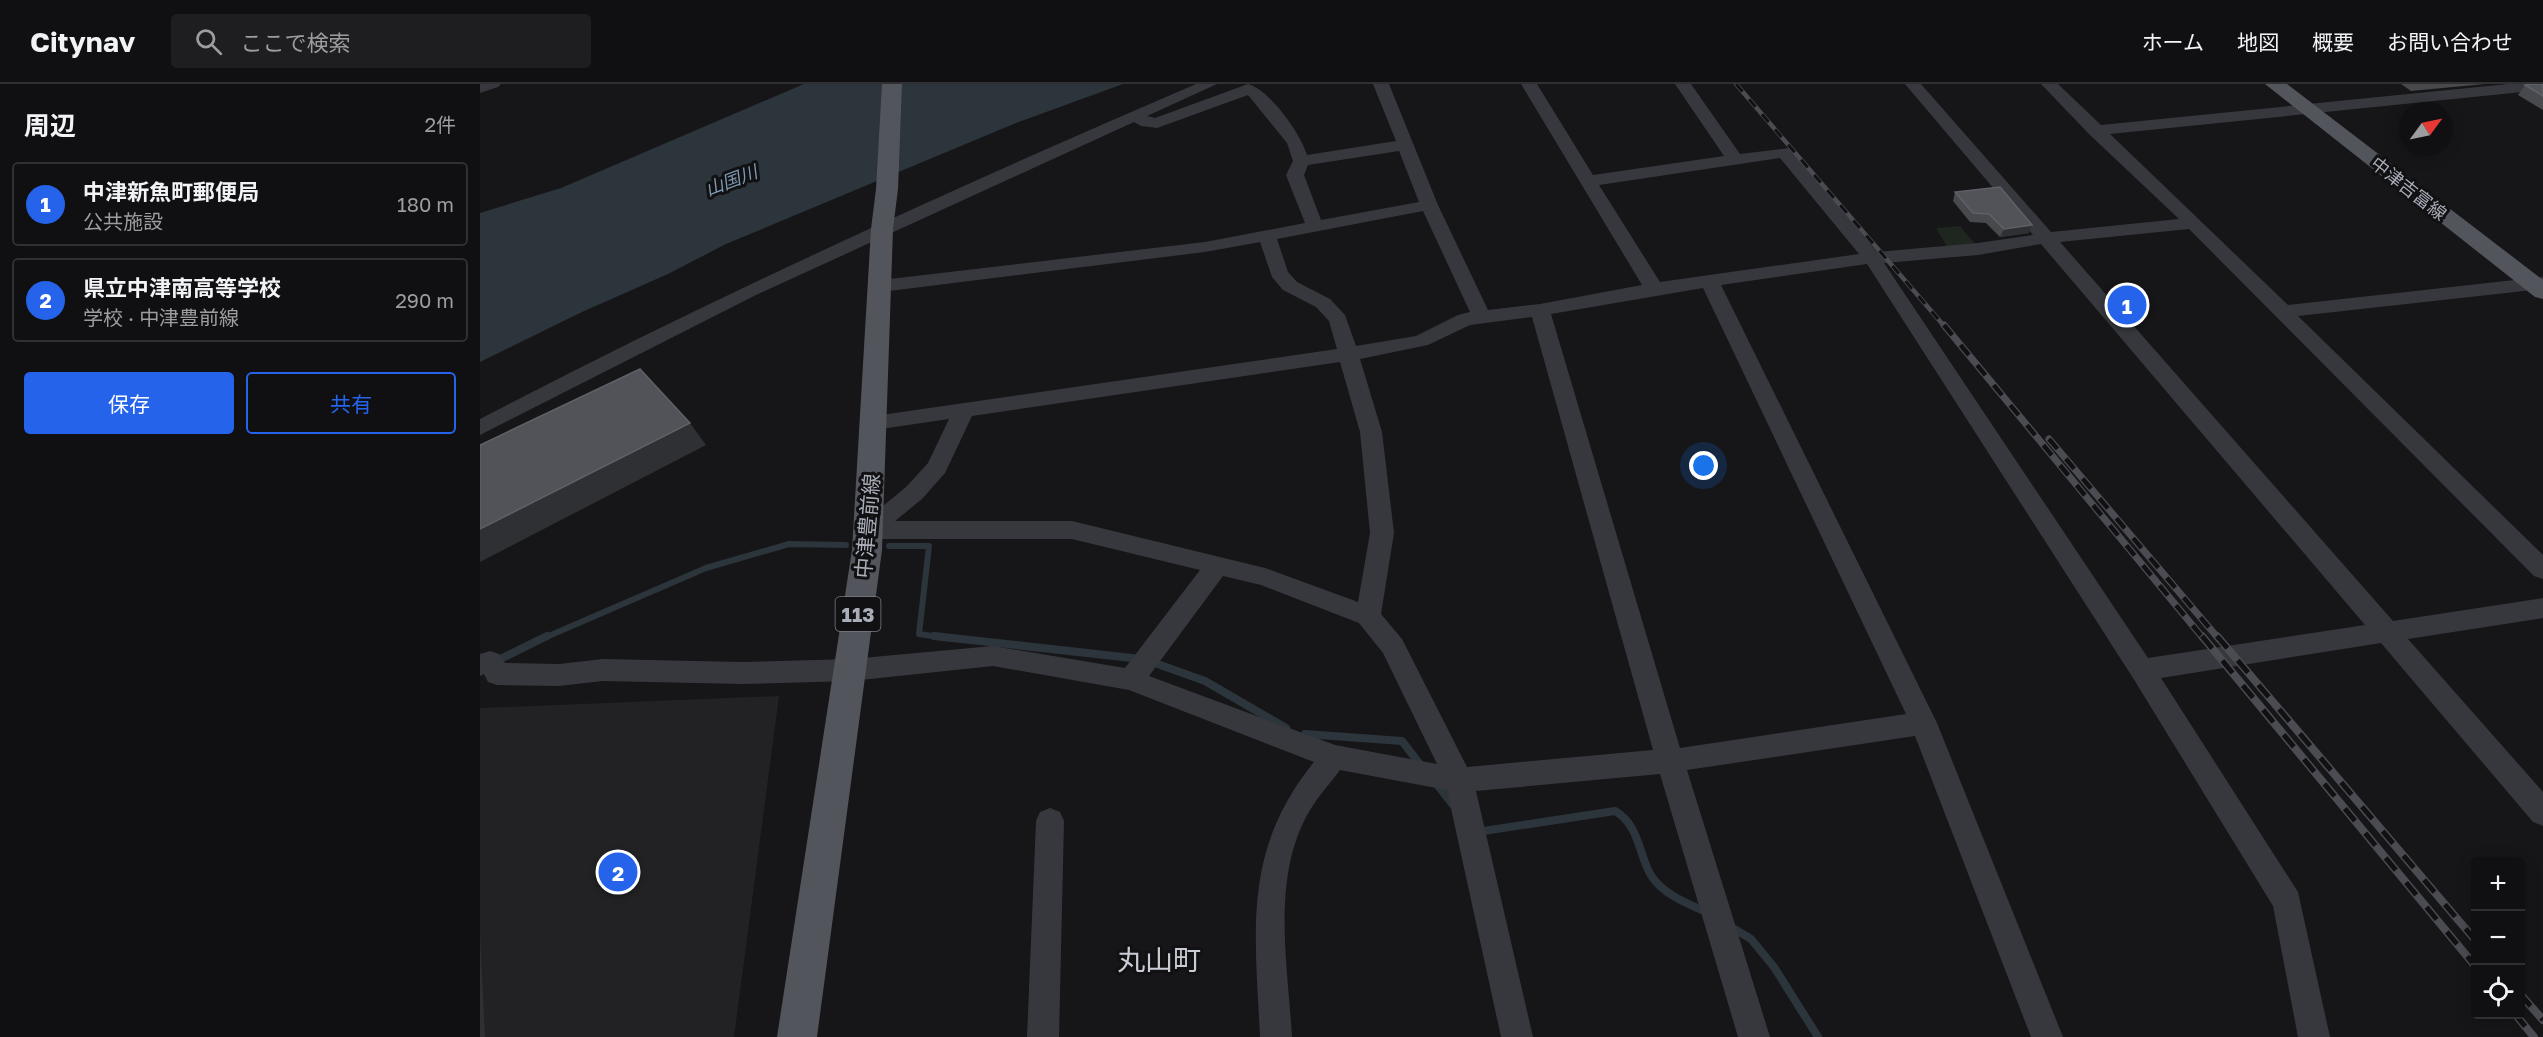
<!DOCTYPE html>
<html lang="ja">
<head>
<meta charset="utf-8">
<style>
	:root { --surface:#101012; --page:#1e1e20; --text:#f1f3f6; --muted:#9c9d9f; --line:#303032; --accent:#2563eb }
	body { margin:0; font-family:"Golos Text","Noto Sans JP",sans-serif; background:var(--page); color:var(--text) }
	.controls { position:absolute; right:18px; bottom:18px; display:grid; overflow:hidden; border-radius:6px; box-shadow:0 3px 15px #0003 }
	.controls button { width:54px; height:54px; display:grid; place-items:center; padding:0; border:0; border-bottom:2px solid var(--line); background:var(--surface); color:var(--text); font:30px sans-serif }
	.compass { position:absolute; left:1919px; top:18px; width:54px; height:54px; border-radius:50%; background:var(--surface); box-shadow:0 3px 15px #0003; rotate:57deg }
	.you { position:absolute; left:1224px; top:382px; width:21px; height:21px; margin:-15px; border:4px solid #fff; border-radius:50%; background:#1a73e8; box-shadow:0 0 0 9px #1a73e833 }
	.badge { display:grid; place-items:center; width:39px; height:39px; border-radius:50%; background:var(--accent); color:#fff; font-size:20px; font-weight:700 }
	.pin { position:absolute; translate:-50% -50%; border:3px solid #fff; box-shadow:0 2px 6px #0006 }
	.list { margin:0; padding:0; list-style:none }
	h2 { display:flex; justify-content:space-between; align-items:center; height:78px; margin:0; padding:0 24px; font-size:26px }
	h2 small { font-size:20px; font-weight:400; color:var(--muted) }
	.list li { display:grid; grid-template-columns:39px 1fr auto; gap:18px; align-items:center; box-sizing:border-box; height:84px; margin:0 12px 12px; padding:0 12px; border:2px solid var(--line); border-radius:6px }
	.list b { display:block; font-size:22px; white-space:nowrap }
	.list p { margin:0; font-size:20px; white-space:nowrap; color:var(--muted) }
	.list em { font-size:20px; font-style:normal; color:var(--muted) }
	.actions { display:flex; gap:12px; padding:18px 24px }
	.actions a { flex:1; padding:14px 0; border:2px solid var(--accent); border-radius:6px; text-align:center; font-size:21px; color:var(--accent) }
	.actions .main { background:var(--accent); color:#fff }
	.icon { flex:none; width:33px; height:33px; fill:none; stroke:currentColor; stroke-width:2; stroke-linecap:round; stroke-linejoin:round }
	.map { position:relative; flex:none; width:2063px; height:953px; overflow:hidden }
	header { display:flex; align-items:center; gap:36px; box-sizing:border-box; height:84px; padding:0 30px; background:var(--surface); border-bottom:2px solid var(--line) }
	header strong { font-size:28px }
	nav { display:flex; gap:33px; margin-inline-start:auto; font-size:21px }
	.search { width:420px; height:54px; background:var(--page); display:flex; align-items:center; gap:15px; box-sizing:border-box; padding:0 21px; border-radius:6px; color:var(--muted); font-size:22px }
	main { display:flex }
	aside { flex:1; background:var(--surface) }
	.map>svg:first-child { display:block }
	.built { fill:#222225 }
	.green { fill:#1e261f }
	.water { fill:#2c353c }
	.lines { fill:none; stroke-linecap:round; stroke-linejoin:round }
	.stream-far1 { stroke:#2c353c; stroke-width:6 }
	.stream { stroke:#2c353c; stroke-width:8 }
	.minor { fill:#37383d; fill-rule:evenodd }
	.major { fill:#53555c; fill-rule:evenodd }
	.rail-far2-casing { stroke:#4a4c52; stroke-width:4.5 }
	.rail-far1-casing { stroke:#4a4c52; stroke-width:7 }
	.rail-casing { stroke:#4a4c52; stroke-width:8 }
	.rail-far2 { stroke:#111113; stroke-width:3; stroke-dasharray:10; stroke-linecap:butt }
	.rail-far1 { stroke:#111113; stroke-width:4.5; stroke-dasharray:13; stroke-linecap:butt }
	.rail { stroke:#111113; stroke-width:5; stroke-dasharray:16; stroke-linecap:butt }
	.wall { fill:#47494d }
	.shaded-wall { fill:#2f3033 }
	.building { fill:#525359; stroke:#5f6168; stroke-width:1.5 }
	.labels { text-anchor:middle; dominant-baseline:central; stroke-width:6; stroke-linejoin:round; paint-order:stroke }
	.far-water-label { font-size:18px; font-style:italic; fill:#7f9bb3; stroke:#111113 }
	.far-street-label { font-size:18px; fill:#a8adb8; stroke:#111113 }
	.shield { fill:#111113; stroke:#7b7e86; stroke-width:1.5 }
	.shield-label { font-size:20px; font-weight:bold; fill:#a8adb8 }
	.street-label { font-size:21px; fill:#a8adb8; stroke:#111113 }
	.near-quarter-label { font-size:28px; fill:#c9ccd4; stroke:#111113 }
</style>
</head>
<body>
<header>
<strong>Citynav</strong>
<div class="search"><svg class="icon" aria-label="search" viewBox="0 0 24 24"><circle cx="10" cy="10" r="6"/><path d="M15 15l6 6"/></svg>ここで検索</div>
<nav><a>ホーム</a><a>地図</a><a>概要</a><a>お問い合わせ</a></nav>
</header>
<main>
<aside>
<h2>周辺<small>2件</small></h2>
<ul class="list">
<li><span class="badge">1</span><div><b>中津新魚町郵便局</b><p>公共施設</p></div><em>180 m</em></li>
<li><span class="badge">2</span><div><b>県立中津南高等学校</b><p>学校 · 中津豊前線</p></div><em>290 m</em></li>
</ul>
<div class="actions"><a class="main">保存</a><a>共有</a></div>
</aside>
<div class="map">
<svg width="2063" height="953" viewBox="0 0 2063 953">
	<rect width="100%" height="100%" fill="#161618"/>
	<polygon class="built" points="299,612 254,953 0,953 0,624"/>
	<polygon class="green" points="1480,142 1495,160 1467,163 1456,144"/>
	<polygon class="water" points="324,0 643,0 536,39 246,160 188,190 102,228 0,278 0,129 81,104"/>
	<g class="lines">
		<g class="stream-far1">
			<polyline points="409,462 449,462 439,550 465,554"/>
			<polyline points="64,554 226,484 309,460 366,461"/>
		</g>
		<g class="stream">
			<polyline points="454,552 661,575"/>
			<polyline points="672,578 725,597 806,644"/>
			<polyline points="0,585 67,552"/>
			<polyline points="825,650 922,657 942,683"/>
			<polyline points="955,698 974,722"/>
			<path d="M 997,748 L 1135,727 C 1163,743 1158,780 1177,799 C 1190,813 1209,820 1226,828"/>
			<polyline points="1251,843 1271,855 1294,883 1338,953"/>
		</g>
		<g class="minor">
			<polygon points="0,0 21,0 18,3 0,9"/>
			<path d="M 716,0 L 737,0 L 667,32 L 675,34 L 768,0 C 790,6 821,50 827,71 L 916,57 L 893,0 L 909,0 L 958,121 L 1008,226 L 1060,220 L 1162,201 L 1041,0 L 1057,0 L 1113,91 L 1244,72 L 1195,0 L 1211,0 L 1260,70 L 1310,64 L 1397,168 L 1498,159 L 1553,151 L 1425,0 L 1441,0 L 1571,148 L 1699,135 L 1609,50 L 1561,0 L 1578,0 L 1621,41 L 2028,0 L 2063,0 L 2063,6 L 1630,50 L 1808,221 L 2063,193 L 2063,205 L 1818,232 L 2063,471 L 2063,495 L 2054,492 L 1709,145 L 1580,158 L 1913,537 L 2063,514 L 2063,534 L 1928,555 L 2063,708 L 2063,742 L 2053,738 L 1901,559 L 1681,594 L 1818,808 L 1850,953 L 1818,953 L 1793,822 L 1653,594 L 1387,180 L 1241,201 L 1457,639 L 1583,953 L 1551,953 L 1435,652 L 1207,686 L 1290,953 L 1258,953 L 1180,690 L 996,707 L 1053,953 L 1021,953 L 967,706 L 860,686 C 848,702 834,717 825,735 C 792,800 808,883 812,953 L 780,953 C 775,846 762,767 834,678 L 649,606 L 513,582 L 371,597 L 262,600 L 123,597 L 79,602 L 17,601 L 8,598 L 4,590 L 0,592 L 0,570 L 10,567 L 19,570 L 25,579 L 79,580 L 123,575 L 262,578 L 371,575 L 513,562 L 645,584 L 720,486 L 592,455 L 389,455 L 381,452 L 377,446 L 381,440 L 426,403 L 448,379 L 469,335 L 394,346 L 386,344 L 383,339 L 386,334 L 394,332 L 857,265 L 849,237 L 836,223 L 803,206 L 792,193 L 780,158 L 725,168 L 401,208 L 391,202 L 401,196 L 725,158 L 825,139 L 806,91 L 813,77 L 807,59 L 768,11 L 677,44 L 661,42 L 654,38 L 276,211 L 0,351 L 0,335 C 234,213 474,104 716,0 ZM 919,67 L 939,118 L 841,136 L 824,91 L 828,81 ZM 1300,74 L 1379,170 L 1180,198 L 1119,101 ZM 943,127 L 990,228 L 978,231 L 936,252 L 876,262 L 865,231 L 850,215 L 817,198 L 808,188 L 797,155 ZM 1561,160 L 1885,541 L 1668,574 L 1404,179 L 1498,171 ZM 1223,204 L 1426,630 L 1200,664 L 1071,230 ZM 1052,233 L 1173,666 L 987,683 L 922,555 L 901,530 L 914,449 L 902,348 L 880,275 L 948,261 L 990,241 ZM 860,278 L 880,348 L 890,449 L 878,518 L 785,484 L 592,437 L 415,437 L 442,415 L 465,389 L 492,332 ZM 743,492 L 781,501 L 879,539 L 903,569 L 957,680 L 855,661 L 669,592 Z"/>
			<polygon points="570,724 580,728 584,737 579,953 547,953 556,737 560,728"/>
		</g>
		<g class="major">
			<polygon points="402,0 422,0 418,105 413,145 402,466 337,953 297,953 372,466 391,145 396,105"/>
			<polygon points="1785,0 1807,0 2063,196 2063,215 2055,213"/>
		</g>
		<defs>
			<polyline id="rail-far2" points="1256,0 1465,243"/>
			<g id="rail-far1">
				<polyline points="1464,241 1723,554"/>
				<polyline points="1569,355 1738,554"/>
			</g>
			<g id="rail">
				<polyline points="1722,552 1996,883"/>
				<polyline points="1737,552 1996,857"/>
				<polyline points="2040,910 2063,936"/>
				<polyline points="2035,930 2054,953"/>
			</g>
		</defs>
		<use href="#rail-far2" class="rail-far2-casing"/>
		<use href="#rail-far1" class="rail-far1-casing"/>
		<use href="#rail" class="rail-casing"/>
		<use href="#rail-far2" class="rail-far2"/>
		<use href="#rail-far1" class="rail-far1"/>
		<use href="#rail" class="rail"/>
	</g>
	<g class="wall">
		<polygon points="1921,0 2005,0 1931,7"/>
		<polygon points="2063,0 2063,26 2038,11 2045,1"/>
		<polygon points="1475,108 1549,149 1520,153 1506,139 1490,138 1473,117"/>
	</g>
	<g class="shaded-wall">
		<polygon points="1552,141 1549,149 1520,153 1524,145"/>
		<polygon points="210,339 226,361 0,478 0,445"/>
		<polygon points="0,849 5,953 0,953"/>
	</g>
	<g class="building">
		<polygon points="2053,0 2063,0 2063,12 2045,1"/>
		<polygon points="1520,103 1552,141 1524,145 1509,130 1493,129 1475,108"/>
		<polygon points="160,285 210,339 0,445 0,361"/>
	</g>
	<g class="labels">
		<g class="far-water-label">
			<text transform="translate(251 96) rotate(-21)">山国川</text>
		</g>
		<g class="far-street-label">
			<text transform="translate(1929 104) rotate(38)">中津吉富線</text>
		</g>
		<rect class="shield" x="355.5" y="513" width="45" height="34" rx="4.5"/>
		<g class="shield-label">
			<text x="378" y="530">113</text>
		</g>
		<g class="street-label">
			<text transform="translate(387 442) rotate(-85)">中津豊前線</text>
		</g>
		<g class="near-quarter-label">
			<text x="679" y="875">丸山町</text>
		</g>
	</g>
</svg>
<div class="controls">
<button>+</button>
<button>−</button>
<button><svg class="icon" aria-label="locate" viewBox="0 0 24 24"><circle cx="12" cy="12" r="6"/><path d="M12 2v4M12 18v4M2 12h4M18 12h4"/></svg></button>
</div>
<svg class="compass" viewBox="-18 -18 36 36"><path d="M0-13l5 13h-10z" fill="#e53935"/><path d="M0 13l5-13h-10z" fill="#9c9d9f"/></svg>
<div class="you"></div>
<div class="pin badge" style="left:1647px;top:221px">1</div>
<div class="pin badge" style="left:138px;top:788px">2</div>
</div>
</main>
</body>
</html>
